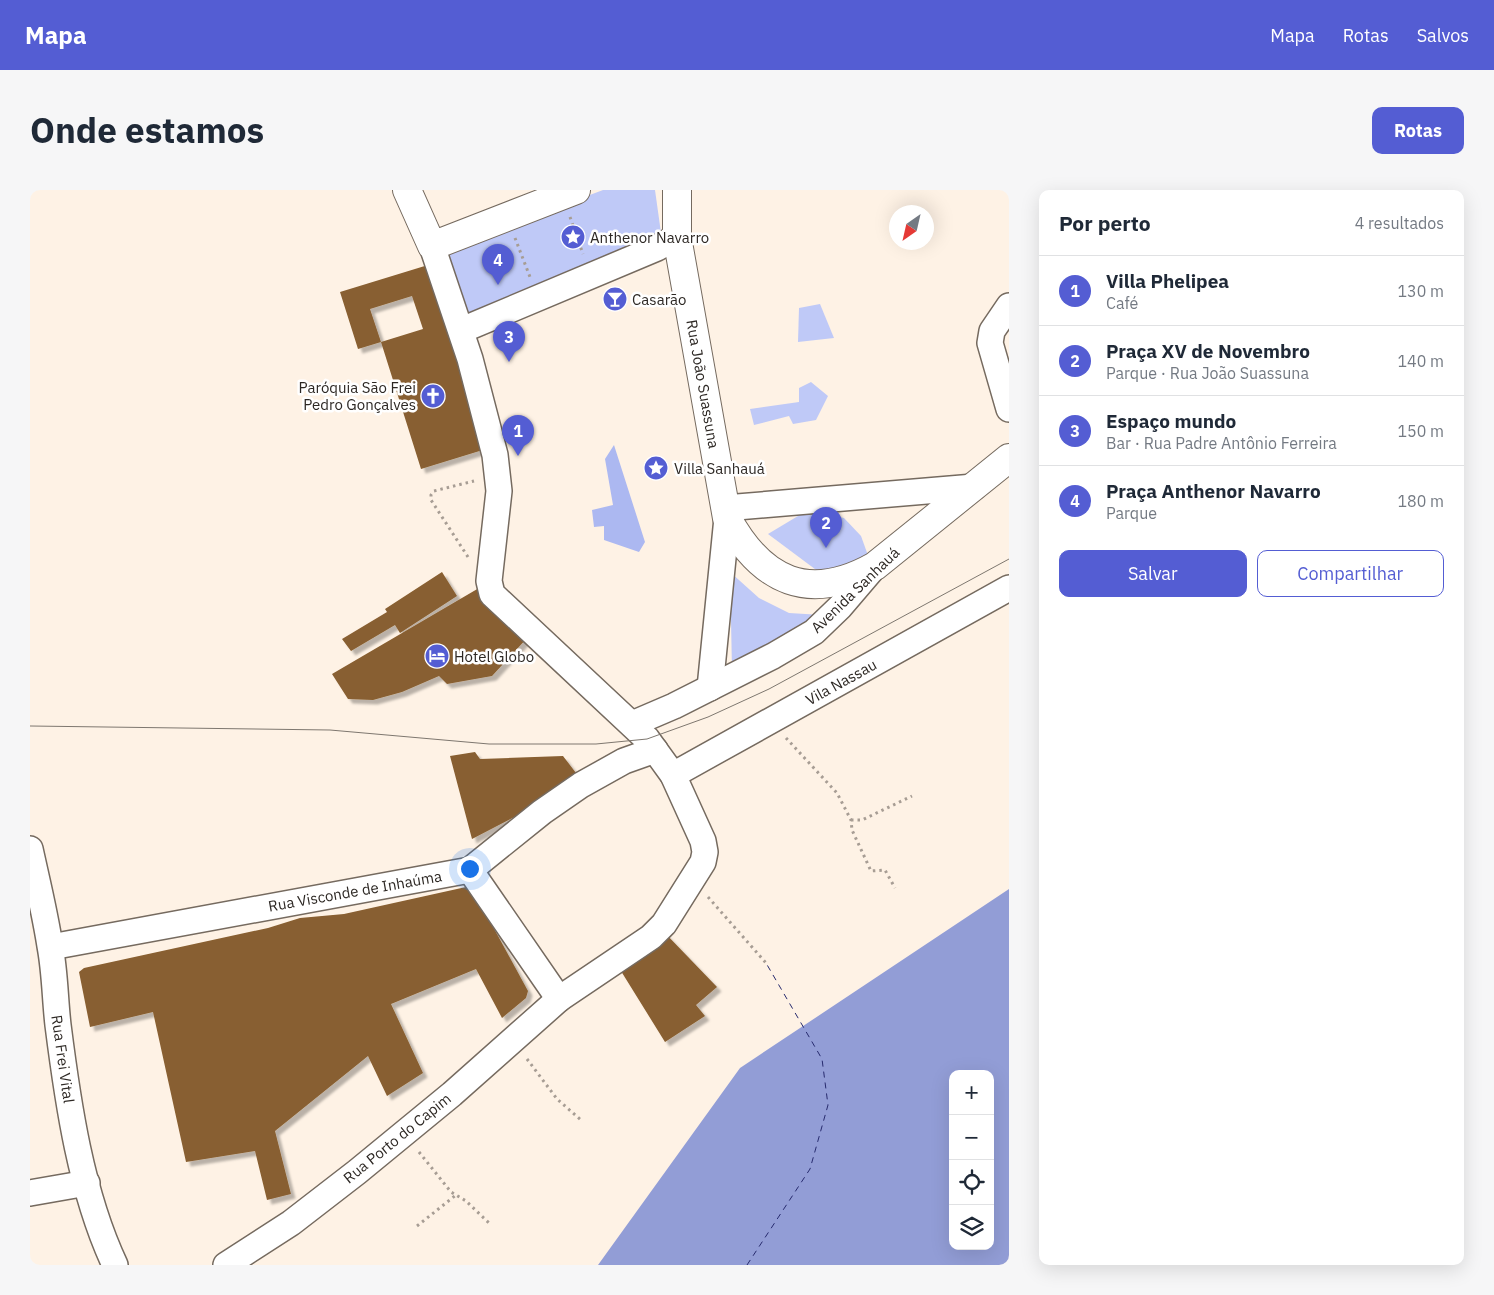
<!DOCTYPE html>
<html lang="pt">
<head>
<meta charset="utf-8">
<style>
	:root { --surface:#fff; --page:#f6f6f7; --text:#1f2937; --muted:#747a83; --line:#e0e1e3; --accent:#545dd3 }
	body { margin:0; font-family:"IBM Plex Sans",sans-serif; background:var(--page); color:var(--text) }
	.controls { position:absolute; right:15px; bottom:15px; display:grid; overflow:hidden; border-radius:10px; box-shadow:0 5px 20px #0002 }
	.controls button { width:45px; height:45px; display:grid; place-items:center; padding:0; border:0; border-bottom:1px solid var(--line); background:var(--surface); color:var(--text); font:25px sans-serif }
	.compass { position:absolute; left:859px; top:15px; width:45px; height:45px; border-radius:50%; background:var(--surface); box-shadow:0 5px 20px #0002; rotate:214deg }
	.you { position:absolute; left:439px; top:678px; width:18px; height:18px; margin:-12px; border:4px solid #fff; border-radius:50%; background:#1a73e8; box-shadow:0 0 0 8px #1a73e833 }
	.badge { display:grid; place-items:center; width:32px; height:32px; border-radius:50%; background:var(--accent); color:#fff; font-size:16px; font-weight:700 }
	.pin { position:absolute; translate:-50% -41px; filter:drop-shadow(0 1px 2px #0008) }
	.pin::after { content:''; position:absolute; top:26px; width:18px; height:15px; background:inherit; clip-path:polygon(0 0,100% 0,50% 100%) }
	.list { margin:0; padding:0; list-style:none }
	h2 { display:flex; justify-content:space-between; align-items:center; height:65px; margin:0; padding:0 20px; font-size:21px }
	h2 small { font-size:16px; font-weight:400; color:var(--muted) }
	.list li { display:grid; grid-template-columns:32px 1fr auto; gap:15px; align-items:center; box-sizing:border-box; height:70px; padding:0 20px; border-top:1px solid var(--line) }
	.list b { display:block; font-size:19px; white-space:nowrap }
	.list p { margin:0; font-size:16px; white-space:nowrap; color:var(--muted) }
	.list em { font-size:16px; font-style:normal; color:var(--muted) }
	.actions { display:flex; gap:10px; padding:15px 20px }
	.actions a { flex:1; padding:11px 0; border:1px solid var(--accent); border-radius:10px; text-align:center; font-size:18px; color:var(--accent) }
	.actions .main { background:var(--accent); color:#fff }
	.icon { flex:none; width:28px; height:28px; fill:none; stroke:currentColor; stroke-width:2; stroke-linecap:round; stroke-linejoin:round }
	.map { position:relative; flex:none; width:979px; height:1075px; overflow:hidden; border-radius:10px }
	header { display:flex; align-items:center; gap:30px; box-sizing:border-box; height:70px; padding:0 25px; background:var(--accent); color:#fff }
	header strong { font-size:24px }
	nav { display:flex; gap:28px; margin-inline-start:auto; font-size:18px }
	.intro { display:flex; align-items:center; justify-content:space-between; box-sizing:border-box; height:120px; padding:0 30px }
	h1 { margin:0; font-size:35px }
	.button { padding:12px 22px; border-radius:10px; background:var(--accent); color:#fff; font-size:18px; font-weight:700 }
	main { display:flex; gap:30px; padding:0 30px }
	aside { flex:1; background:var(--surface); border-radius:10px; box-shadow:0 5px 20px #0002 }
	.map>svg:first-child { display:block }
	.green { fill:#bfc9f7 }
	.forest { fill:#acb8f1 }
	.water { fill:#929dd6; fill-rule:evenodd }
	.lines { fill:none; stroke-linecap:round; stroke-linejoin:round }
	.ferry { stroke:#272b6e; stroke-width:1; stroke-dasharray:6 5; stroke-linecap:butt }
	.building { fill:#885f30; fill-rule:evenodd; filter:url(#shadow) }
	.minor-casing { stroke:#756a5f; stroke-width:28 }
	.major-casing { stroke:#756a5f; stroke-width:30 }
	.path { stroke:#a79d94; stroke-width:3; stroke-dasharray:2.5 4; stroke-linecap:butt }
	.minor { stroke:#fff; stroke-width:25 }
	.major { stroke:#fff; stroke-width:28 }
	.tram { stroke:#7e776f; stroke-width:1 }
	.labels { text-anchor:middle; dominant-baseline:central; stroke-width:5; stroke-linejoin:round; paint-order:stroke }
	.poi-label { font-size:15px; fill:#2d2824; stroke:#fff; text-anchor:start }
	.street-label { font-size:15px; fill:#2d2824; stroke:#fff }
</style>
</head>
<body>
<header>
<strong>Mapa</strong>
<nav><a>Mapa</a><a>Rotas</a><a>Salvos</a></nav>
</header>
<div class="intro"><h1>Onde estamos</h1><a class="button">Rotas</a></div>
<main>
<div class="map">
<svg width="979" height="1075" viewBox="0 0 979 1075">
	<defs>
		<filter id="shadow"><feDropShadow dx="4.5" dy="4.5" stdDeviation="1" flood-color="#0004"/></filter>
	</defs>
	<rect width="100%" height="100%" fill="#fef2e5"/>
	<g class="green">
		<polygon points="573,0 625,0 631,43 435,128 412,61"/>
		<polygon points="790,114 804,148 768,152 769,118"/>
		<polygon points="781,192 798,206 786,230 763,234 759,226 724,235 720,219 769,212 769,198"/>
		<polygon points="778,320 814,328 831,346 840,371 805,394 738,344"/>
		<polygon points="700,382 729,408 759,423 792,425 702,480"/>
	</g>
	<polygon class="forest" points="584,255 615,352 609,362 574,350 574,336 564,337 562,320 583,315 575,269"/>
	<path class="water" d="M 979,699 L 979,1075 L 568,1075 L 710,878 ZM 923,884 L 960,884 L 960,1056 L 923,1056 Z"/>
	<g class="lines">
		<polyline class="ferry" points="717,1075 780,979 798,915 792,869 736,773"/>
	</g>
	<g class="building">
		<path d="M 398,75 L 456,259 L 391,279 L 351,152 L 328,159 L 310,102 ZM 382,106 L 393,139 L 351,152 L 340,119 Z"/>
		<polygon points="412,382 427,406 370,443 365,435 321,461 312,449 357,422 355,419"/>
		<polygon points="449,398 498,447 462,486 417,494 409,486 372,502 343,510 318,509 302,484"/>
		<polygon points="445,562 450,569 533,566 546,583 492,623 442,649 420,566"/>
		<polygon points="436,697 443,700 498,801 496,808 472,828 446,779 361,814 393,883 357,906 338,866 245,941 261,1004 237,1010 225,961 156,972 123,822 60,837 49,782 54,778 238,738 270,728 314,724"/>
		<polygon points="633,741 687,797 666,815 675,826 635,852 586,773"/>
	</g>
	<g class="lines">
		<defs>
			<g id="minor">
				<polyline points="979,116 962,141 960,153 979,219"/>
				<polyline points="432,140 627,58 647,47"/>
				<polyline points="695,318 944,297"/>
				<polyline points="680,498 697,328"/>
				<polyline points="602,534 644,516 743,466 784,442 810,417 845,376"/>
				<polyline points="643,585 979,398"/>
				<path d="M 0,659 C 7,691 15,723 20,756 C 25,782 25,809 28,835 C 38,914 51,1003 85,1075"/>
				<polyline points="440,680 529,809"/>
				<polyline points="21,757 440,680 512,622 551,595 594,571 625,560"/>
				<polyline points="0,1003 57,993"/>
				<polyline points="196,1075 261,1033 327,982 422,904 529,809 621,747 634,734 673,672 675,662 673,651 643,585 617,549 462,404 459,391 469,301 465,265 440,169 402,56"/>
			</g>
			<g id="major">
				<polyline points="377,0 402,56 546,0"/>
				<path d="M 647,0 L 647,47 L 697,328 C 732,392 779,413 845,376 L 979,268"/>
			</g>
		</defs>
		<use href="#minor" class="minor-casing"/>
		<use href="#major" class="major-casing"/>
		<g class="path">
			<polyline points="540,27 553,64"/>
			<polyline points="485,48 500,87"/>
			<polyline points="438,367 401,310 401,305 404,301 444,291"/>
			<polyline points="756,548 807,603 821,630 822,640 841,681 855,680 865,698"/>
			<polyline points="821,630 832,630 882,606"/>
			<polyline points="678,707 736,773"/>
			<polyline points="497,869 527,909 551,930"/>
			<polyline points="389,962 421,1002 436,1011 459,1033"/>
			<polyline points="387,1036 426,1005"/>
		</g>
		<use href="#minor" class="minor"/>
		<use href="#major" class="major"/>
		<polyline class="tram" points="0,536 300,540 459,554 566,554 617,549 678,527 739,499 979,369"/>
	</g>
	<defs>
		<symbol id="sight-disc" viewBox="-11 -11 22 22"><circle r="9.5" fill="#545dd3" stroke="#fff"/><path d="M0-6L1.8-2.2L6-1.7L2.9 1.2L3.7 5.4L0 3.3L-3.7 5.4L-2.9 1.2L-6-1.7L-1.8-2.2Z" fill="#fff"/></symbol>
		<symbol id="bar-disc" viewBox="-11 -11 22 22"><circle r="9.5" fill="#545dd3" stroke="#fff"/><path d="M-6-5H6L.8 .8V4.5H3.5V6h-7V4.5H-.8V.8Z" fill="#fff"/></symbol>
		<symbol id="church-disc" viewBox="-11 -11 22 22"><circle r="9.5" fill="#545dd3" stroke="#fff"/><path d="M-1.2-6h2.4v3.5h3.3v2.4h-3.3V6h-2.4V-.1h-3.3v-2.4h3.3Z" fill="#fff"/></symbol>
		<symbol id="hotel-disc" viewBox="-11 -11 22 22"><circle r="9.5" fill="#545dd3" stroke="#fff"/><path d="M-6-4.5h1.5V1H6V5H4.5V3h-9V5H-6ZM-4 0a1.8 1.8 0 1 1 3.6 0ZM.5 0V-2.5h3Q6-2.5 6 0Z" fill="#fff"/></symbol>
	</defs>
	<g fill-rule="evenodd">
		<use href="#sight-disc" x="529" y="33" width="28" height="28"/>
		<use href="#bar-disc" x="571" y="95" width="28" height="28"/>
		<use href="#church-disc" x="389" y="192" width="28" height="28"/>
		<use href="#sight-disc" x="612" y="264" width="28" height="28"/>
		<use href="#hotel-disc" x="393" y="452" width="28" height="28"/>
	</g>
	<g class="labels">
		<g class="poi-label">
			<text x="560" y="47">Anthenor Navarro</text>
			<text x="602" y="109">Casarão</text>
			<text x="386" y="197" text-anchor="end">Paróquia São Frei<tspan x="386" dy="17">Pedro Gonçalves</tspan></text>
			<text x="644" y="278">Villa Sanhauá</text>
			<text x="424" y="466">Hotel Globo</text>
		</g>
		<g class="street-label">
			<text transform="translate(673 194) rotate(80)">Rua João Suassuna</text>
			<text transform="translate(825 400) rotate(-44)">Avenida Sanhauá</text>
			<text transform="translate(811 492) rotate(-29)">Vila Nassau</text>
			<text transform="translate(325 701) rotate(-10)">Rua Visconde de Inhaúma</text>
			<text transform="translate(33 869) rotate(82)">Rua Frei Vital</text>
			<text transform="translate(367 948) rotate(-39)">Rua Porto do Capim</text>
		</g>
	</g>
</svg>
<div class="controls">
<button>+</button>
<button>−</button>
<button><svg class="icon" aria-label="locate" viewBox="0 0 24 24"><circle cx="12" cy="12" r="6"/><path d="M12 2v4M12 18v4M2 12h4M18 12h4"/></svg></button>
<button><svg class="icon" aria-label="layers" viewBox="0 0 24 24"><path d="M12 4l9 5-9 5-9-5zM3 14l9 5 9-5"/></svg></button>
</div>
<svg class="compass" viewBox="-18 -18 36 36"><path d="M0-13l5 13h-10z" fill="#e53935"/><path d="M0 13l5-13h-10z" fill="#747a83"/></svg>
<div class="you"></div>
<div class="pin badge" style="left:488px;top:266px">1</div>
<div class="pin badge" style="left:796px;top:358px">2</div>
<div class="pin badge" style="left:479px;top:172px">3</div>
<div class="pin badge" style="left:468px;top:95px">4</div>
</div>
<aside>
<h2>Por perto<small>4 resultados</small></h2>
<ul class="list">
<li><span class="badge">1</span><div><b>Villa Phelipea</b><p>Café</p></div><em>130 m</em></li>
<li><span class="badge">2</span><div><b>Praça XV de Novembro</b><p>Parque · Rua João Suassuna</p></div><em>140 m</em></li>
<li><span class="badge">3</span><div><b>Espaço mundo</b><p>Bar · Rua Padre Antônio Ferreira</p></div><em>150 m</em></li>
<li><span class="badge">4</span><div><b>Praça Anthenor Navarro</b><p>Parque</p></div><em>180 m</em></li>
</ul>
<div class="actions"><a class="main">Salvar</a><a>Compartilhar</a></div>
</aside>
</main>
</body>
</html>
